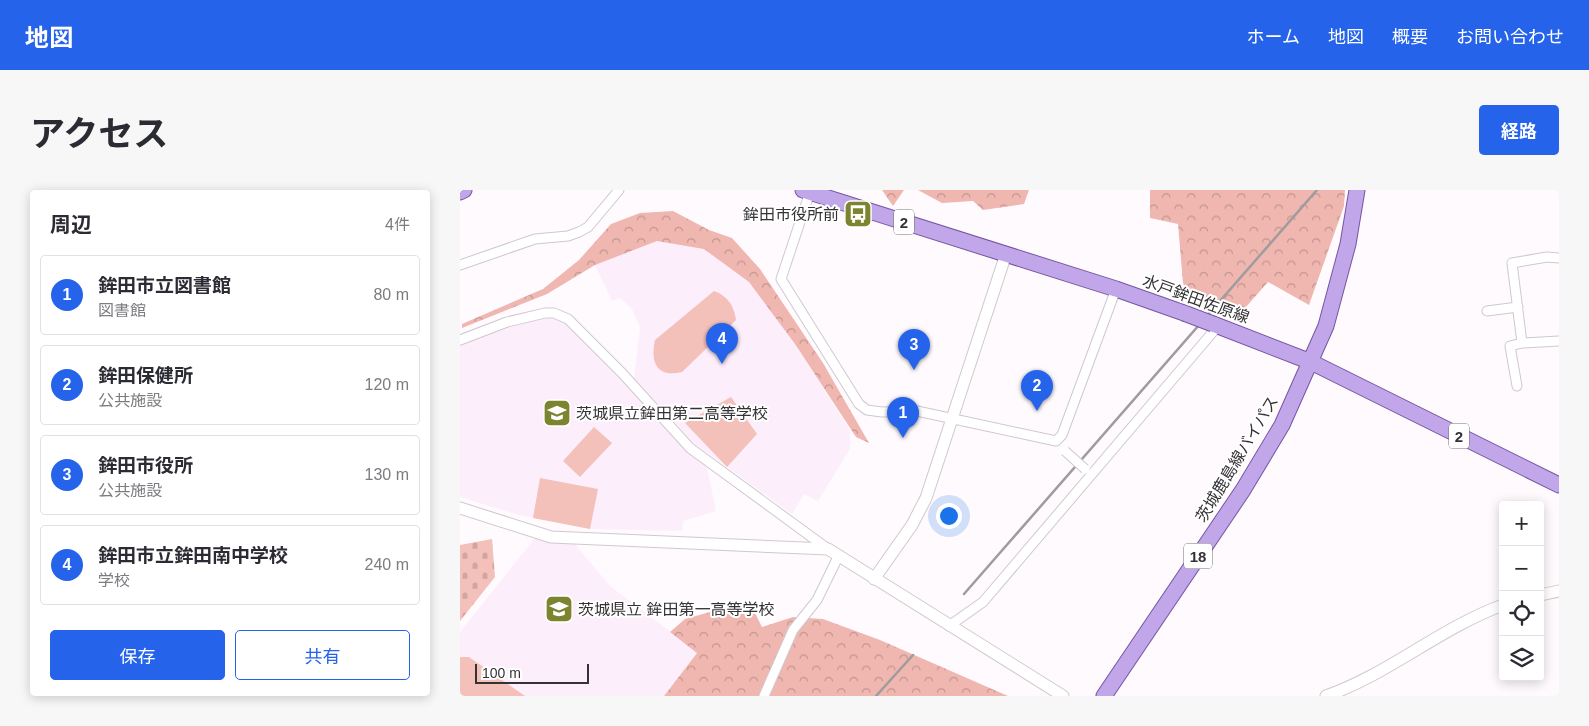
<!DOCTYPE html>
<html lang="ja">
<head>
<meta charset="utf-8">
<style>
	:root { --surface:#fff; --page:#f7f7f7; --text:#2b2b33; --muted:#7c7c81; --line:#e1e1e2; --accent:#2563eb }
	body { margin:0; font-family:Helvetica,"Noto Sans JP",sans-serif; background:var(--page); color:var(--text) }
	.controls { position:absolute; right:15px; bottom:15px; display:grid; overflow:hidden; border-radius:5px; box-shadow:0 2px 12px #0003 }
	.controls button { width:45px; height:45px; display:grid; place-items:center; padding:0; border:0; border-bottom:1px solid var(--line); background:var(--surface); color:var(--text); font:25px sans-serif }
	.scale { position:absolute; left:15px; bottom:12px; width:114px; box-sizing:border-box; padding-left:5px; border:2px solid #353235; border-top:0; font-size:14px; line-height:18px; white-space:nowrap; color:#353235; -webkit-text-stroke:4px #fff; paint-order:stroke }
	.you { position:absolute; left:488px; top:325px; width:18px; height:18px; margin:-12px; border:4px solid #fff; border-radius:50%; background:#1a73e8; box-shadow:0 0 0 8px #1a73e833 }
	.badge { display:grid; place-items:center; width:32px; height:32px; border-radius:50%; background:var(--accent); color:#fff; font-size:16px; font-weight:700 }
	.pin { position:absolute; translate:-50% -41px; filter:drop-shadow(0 1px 2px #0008) }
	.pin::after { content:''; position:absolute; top:26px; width:18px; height:15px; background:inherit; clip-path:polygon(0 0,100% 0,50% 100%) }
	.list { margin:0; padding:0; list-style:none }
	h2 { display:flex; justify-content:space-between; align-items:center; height:65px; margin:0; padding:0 20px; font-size:21px }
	h2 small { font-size:16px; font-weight:400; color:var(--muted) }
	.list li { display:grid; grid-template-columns:32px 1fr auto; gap:15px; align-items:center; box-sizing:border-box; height:80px; margin:0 10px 10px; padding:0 10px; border:1px solid var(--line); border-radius:5px }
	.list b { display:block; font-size:19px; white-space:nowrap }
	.list p { margin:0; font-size:16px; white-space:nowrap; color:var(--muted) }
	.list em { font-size:16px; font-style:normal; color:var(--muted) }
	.actions { display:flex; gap:10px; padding:15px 20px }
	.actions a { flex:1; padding:11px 0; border:1px solid var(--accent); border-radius:5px; text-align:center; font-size:18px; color:var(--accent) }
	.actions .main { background:var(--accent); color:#fff }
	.icon { flex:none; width:28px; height:28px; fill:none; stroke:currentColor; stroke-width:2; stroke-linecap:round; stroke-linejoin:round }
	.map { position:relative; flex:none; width:1099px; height:506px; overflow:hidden; border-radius:5px }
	header { display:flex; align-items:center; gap:30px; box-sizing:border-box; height:70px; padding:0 25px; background:var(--accent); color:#fff }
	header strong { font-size:24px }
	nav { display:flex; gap:28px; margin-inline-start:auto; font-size:18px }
	.intro { display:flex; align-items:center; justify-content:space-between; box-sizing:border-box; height:120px; padding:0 30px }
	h1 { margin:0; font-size:35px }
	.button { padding:12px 22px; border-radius:5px; background:var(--accent); color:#fff; font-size:18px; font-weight:700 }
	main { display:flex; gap:30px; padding:0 30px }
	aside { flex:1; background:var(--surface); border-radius:5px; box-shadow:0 2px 12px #0003 }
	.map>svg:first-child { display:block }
	.built { fill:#fdeefb }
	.forest { fill:url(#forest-crowns) }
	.cemetery { fill:url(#cemetery-stones) }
	.pitch { fill:#f4c0ba }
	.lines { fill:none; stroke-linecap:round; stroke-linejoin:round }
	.minor-casing { stroke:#d0c8cf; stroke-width:11 }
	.tertiary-casing { stroke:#d0c8cf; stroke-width:13 }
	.primary-casing { stroke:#7556a2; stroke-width:17 }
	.minor { stroke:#fff; stroke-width:9 }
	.tertiary { stroke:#fff; stroke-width:11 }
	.primary { stroke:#c1a6ea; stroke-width:15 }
	.rail { stroke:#9f9b9e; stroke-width:2.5 }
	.minor-bridge-casing { stroke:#d0c8cf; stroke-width:11; stroke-linecap:butt }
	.primary-bridge-casing { stroke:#7556a2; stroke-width:17; stroke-linecap:butt }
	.minor-bridge { stroke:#fff; stroke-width:9 }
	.primary-bridge { stroke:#c1a6ea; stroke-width:15 }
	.labels { text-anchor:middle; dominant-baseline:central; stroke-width:4; stroke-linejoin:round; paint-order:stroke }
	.shield { fill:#fff; stroke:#727072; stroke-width:1 }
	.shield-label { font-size:15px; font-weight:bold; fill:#353235 }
	.poi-label { font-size:16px; fill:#353235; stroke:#fff; text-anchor:start }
	.street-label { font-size:16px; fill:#353235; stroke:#fff }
</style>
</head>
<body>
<header>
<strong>地図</strong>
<nav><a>ホーム</a><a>地図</a><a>概要</a><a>お問い合わせ</a></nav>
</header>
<div class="intro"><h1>アクセス</h1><a class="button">経路</a></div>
<main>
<aside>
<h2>周辺<small>4件</small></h2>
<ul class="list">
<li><span class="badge">1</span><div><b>鉾田市立図書館</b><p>図書館</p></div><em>80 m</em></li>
<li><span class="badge">2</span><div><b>鉾田保健所</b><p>公共施設</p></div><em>120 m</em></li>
<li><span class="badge">3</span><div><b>鉾田市役所</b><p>公共施設</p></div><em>130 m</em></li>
<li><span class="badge">4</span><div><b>鉾田市立鉾田南中学校</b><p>学校</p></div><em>240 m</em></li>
</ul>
<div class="actions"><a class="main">保存</a><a>共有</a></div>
</aside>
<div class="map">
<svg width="1099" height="506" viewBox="0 0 1099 506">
	<defs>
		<pattern id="forest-crowns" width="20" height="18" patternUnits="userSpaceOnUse" patternTransform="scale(1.25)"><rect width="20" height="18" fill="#efb7b0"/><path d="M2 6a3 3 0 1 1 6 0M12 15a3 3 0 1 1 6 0" fill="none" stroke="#c29590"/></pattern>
		<pattern id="cemetery-stones" width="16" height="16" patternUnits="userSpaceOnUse" patternTransform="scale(1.25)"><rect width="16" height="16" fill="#f4c0ba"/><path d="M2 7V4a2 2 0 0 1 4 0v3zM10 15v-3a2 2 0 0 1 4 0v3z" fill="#d2a5a0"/></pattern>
	</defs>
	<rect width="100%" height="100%" fill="#fffafe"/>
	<g class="built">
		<polygon points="211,48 237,55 263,69 304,106 390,240 390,259 358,311 344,304 332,324 235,254 174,188 180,138 172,119 160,108 152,111 135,75 185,53"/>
		<polygon points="79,128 96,128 105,133 247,278 256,321 223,331 222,341 130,339 55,324 0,307 0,154 52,135"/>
		<polygon points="75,348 114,353 150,396 237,462 204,506 0,506 0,442"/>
	</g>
	<g class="forest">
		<polygon points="422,0 444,0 433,16"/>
		<polygon points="458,0 569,0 564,14 523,20 513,11 482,13"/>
		<polygon points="690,0 885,0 884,16 849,115 808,92 778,126 731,110 723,93 718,34 690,28"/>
		<polygon points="213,21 249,40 272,48 300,79 363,173 409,253 396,247 335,154 289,92 244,59 197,51 135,75 87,104 2,138 2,134 83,99 119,70 151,34 180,23"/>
		<polygon points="289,411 302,437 333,427 363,429 420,450 548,506 204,506 237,463 210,442 225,429"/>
	</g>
	<polygon class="cemetery" points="32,349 35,387 0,431 0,355"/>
	<g class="pitch">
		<path d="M 254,101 C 268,106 274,116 276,130 L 222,182 C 197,188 190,173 195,150 Z"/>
		<polygon points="271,207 297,244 267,277 225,233"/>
		<polygon points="134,237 152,253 120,287 103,271"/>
		<polygon points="80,288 138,299 130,339 73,328"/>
		<polygon points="0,467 9,467 65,506 0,506"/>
	</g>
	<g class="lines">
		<defs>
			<g id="minor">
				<polyline points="350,2 321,89 399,214 407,220 422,222 457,221 596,251 602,245 656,99"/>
				<polyline points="1099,68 1087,67 1052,73 1062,153 1099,151"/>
				<polyline points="0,75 75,49 108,46 119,42 128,37 159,0"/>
				<polyline points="1027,121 1058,117"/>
				<polyline points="0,150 47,132 85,123 94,123 108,129 162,183 230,258 368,359"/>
				<polyline points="1057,196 1050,156 1062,153"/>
				<polyline points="489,436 523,412 758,136"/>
				<polyline points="304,506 333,440 357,410 379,365"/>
			</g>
			<g id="tertiary">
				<polyline points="0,318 91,347 368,359 603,506"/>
				<polyline points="414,389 452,335 466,308 546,64"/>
				<polyline points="1080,405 1099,401"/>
				<path d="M 866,506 C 929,484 980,438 1043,415"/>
			</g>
			<g id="primary">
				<polyline points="343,0 656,99 724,123"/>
				<polyline points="0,2 4,0"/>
				<polyline points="753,134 851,172 1099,295"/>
				<polyline points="644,506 783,300 822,235 866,136 888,54 897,0"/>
			</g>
		</defs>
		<use href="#minor" class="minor-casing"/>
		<use href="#tertiary" class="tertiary-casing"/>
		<use href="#primary" class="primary-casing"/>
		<use href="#minor" class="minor"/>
		<use href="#tertiary" class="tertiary"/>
		<use href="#primary" class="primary"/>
		<g class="rail">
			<polyline points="504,404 857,0"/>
			<polyline points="416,506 453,465"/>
		</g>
		<defs>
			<polyline id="minor-bridge" points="605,261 625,279"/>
			<polyline id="primary-bridge" points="724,123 753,134"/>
		</defs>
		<use href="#minor-bridge" class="minor-bridge-casing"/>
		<use href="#primary-bridge" class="primary-bridge-casing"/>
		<use href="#minor-bridge" class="minor-bridge"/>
		<use href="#primary-bridge" class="primary-bridge"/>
	</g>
	<defs>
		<symbol id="bus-square" viewBox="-11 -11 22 22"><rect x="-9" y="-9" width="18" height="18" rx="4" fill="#7d842f" stroke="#fff"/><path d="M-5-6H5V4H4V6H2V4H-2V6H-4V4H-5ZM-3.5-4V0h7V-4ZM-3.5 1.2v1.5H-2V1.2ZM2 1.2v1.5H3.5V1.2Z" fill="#fff"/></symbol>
		<symbol id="school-square" viewBox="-11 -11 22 22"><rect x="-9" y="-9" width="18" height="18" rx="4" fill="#7d842f" stroke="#fff"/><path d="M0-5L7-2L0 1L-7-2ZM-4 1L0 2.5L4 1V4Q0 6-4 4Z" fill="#fff"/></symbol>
	</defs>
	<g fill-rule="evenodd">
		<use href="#bus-square" x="382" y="8" width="32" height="32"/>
		<use href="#school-square" x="81" y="207" width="32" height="32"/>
		<use href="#school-square" x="83" y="403" width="32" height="32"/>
	</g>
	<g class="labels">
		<g class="shield">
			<rect x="434" y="19.5" width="20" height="25" rx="4"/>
			<rect x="989" y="233.5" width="20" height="25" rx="4"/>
			<rect x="724" y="353.5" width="28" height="25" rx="4"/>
		</g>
		<g class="shield-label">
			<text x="444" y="32">2</text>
			<text x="999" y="246">2</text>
			<text x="738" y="366">18</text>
		</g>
		<g class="poi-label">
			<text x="379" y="24" text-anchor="end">鉾田市役所前</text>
			<text x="116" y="223">茨城県立鉾田第二高等学校</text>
			<text x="118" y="419">茨城県立 鉾田第一高等学校</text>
		</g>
		<g class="street-label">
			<text transform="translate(736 109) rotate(20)">水戸鉾田佐原線</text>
			<text transform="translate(777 269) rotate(-59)">茨城鹿島線バイパス</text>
		</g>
	</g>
</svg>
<div class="controls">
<button>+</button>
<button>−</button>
<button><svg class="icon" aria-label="locate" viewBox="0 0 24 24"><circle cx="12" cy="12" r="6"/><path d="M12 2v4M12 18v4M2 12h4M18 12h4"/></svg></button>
<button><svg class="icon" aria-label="layers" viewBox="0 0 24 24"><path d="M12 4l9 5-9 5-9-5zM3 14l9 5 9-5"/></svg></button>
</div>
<div class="scale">100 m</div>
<div class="you"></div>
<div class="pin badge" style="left:443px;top:248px">1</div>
<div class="pin badge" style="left:577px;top:221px">2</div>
<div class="pin badge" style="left:454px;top:180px">3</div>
<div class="pin badge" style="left:262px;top:174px">4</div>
</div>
</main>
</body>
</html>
